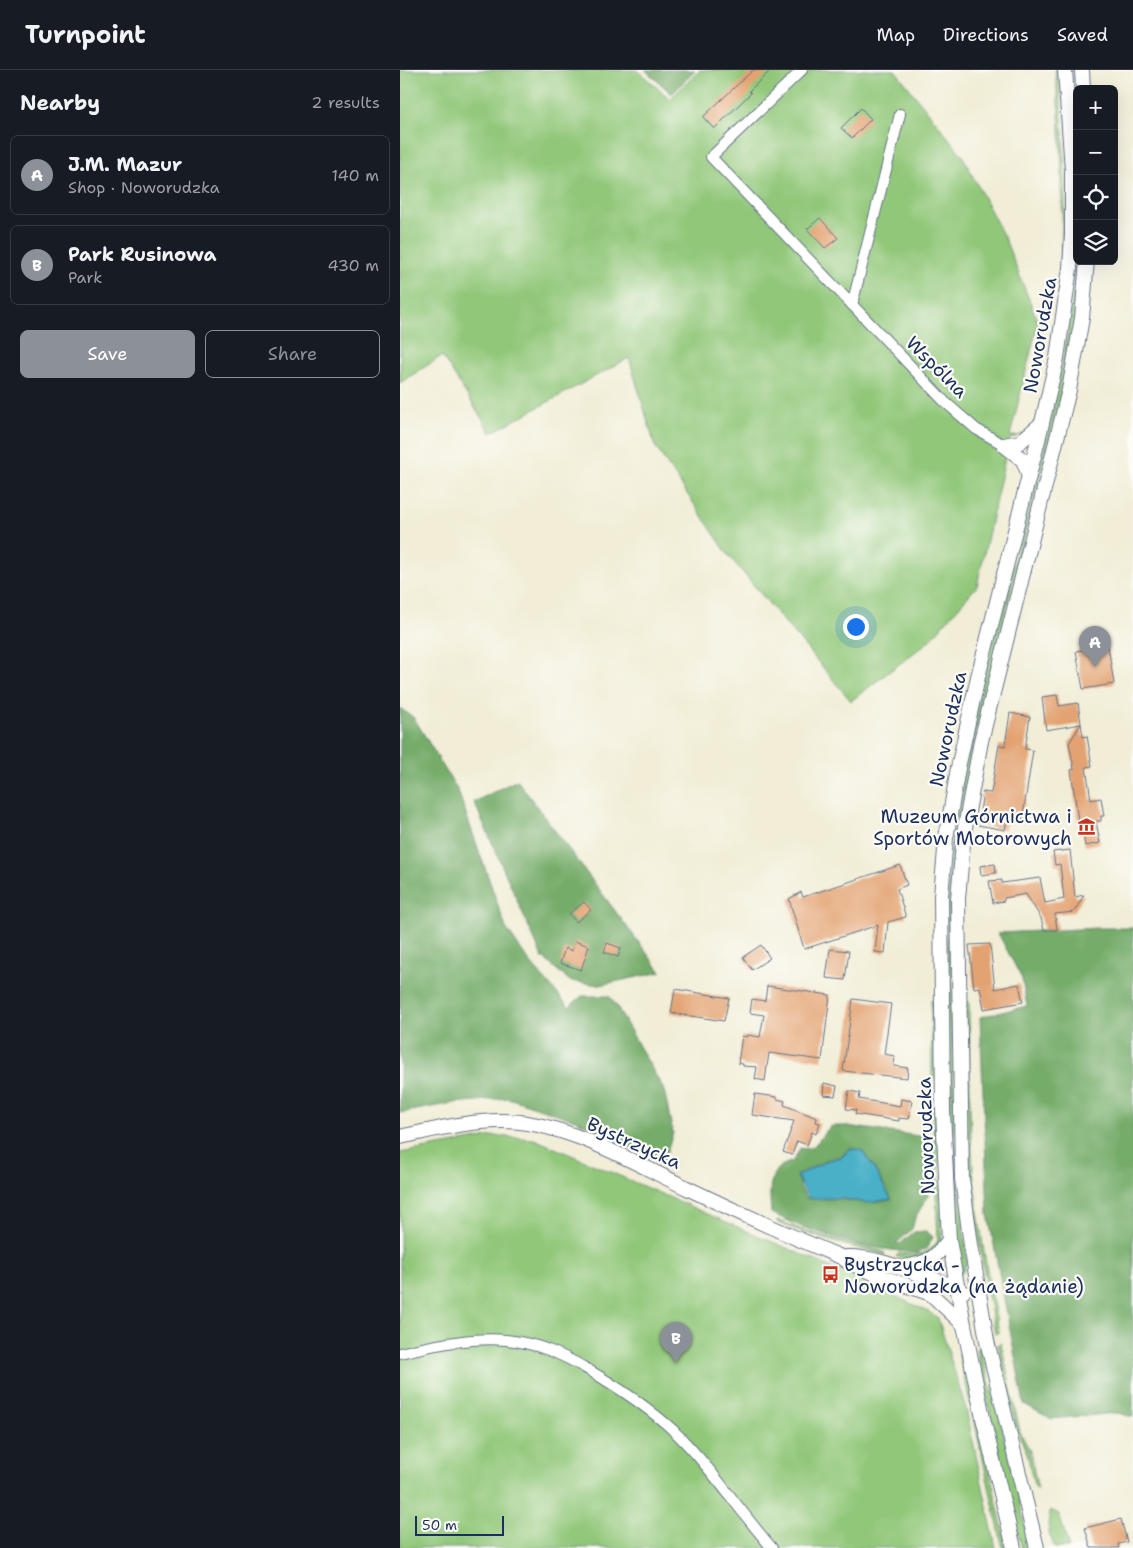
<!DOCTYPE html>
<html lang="en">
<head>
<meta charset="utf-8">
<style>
	:root { --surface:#171b24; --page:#242831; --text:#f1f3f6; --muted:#9ea1a6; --line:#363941; --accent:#8c9099 }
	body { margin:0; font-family:"Shantell Sans",sans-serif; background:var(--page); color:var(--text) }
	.controls { position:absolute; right:15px; top:15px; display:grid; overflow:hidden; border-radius:8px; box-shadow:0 5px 20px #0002 }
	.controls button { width:45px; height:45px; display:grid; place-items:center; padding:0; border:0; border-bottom:1px solid var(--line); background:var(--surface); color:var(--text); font:25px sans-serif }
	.scale { position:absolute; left:15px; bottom:12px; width:89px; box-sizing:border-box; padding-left:5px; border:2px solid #1b2f5e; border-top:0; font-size:14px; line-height:18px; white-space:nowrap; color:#1b2f5e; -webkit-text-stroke:4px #fdfcf7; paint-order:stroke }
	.you { position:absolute; left:455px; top:556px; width:18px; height:18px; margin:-12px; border:4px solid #fff; border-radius:50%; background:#1a73e8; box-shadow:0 0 0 8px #1a73e833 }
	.badge { display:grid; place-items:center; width:32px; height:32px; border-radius:50%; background:var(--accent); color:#fff; font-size:16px; font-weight:700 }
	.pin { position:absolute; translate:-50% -41px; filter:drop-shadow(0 1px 2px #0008) }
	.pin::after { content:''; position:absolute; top:26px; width:18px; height:15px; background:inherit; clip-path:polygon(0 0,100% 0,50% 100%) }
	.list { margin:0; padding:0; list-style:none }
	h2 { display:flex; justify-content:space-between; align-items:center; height:65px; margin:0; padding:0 20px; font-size:21px }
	h2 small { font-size:16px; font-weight:400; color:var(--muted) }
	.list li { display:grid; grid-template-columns:32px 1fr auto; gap:15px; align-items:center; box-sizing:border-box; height:80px; margin:0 10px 10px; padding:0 10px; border:1px solid var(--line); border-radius:8px }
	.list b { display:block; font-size:19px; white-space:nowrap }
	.list p { margin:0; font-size:16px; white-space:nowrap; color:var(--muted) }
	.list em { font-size:16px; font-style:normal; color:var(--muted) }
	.actions { display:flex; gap:10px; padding:15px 20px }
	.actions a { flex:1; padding:11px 0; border:1px solid var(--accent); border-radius:8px; text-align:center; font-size:18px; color:var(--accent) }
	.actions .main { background:var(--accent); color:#fff }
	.icon { flex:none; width:28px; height:28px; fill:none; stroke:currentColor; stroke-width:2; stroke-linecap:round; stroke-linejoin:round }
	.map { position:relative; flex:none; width:733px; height:1478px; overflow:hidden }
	header { display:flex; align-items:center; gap:30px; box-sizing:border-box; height:70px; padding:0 25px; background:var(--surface); border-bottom:1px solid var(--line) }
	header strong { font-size:24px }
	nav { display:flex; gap:28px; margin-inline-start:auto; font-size:18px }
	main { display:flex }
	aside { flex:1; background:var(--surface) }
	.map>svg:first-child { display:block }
	.green { fill:#91c779; stroke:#567b6c }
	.forest { fill:#74ac69; stroke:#486e64; fill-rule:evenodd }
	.water { fill:#49b0c8; stroke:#327093 }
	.building { fill:#e3a271 }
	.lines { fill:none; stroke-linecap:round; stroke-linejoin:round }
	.street-casing { stroke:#667288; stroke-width:12 }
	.secondary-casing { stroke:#667288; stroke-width:16 }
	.street { stroke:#fff; stroke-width:10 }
	.secondary { stroke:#fff; stroke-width:14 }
	.labels { text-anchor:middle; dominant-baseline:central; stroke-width:4.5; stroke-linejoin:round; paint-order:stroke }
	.street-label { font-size:19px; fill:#1b2f5e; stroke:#fdfcf7 }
	.poi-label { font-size:19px; fill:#1b2f5e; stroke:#fdfcf7; text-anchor:end }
</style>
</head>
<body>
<header>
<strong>Turnpoint</strong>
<nav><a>Map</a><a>Directions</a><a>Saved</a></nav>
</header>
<main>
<aside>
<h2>Nearby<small>2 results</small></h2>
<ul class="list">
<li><span class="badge">A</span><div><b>J.M. Mazur</b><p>Shop · Noworudzka</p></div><em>140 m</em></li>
<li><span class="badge">B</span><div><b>Park Rusinowa</b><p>Park</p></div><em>430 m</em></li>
</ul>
<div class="actions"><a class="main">Save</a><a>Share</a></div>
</aside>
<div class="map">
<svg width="733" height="1478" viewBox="0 0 733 1478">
	<rect width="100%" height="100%" fill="#fdfcf7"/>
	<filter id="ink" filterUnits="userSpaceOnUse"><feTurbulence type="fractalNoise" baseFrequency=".02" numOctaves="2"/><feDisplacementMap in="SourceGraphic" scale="10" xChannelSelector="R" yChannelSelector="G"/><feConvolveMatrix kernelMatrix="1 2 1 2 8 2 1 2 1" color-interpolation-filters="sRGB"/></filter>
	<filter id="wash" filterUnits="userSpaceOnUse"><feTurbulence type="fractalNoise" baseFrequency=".0096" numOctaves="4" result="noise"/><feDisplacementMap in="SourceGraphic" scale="20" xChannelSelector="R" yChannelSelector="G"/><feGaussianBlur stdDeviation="1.12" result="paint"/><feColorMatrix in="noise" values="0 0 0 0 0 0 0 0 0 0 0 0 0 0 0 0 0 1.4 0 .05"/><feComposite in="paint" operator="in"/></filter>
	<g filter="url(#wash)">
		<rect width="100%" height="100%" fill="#f1edd6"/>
		<g class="green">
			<polygon points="0,0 237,0 270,29 300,0 495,0 562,85 605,169 638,252 610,366 617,366 625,363 609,370 577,516 528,572 451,631 329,486 255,376 229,288 91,363 42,286 0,313"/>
			<path d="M 655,0 L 658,0 C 666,81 668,155 659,236 L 658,230 C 665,153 663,77 655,0 Z"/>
			<path d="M 677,191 L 681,191 L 676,246 L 663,316 L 578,651 L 563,728 L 556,776 L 551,860 L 555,1070 L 567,1192 L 562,1203 L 560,1202 C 552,1121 550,1041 548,960 C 547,884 545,809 557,734 C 587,551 660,376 677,191 Z"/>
			<polygon points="531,929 534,934 536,1007 532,1010"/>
			<path d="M 567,932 L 569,932 C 570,994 568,1057 575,1119 C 581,1167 589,1214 599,1262 L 595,1263 L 581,1186 L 571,1115 L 568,1075 L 565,933 Z"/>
			<path d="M 532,1025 L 537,1029 L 542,1168 L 534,1182 L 515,1189 L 496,1187 L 499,1183 C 515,1185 529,1187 538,1170 Z"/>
			<polygon points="94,1066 134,1069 442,1202 439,1198 477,1212 473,1214 460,1210 527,1241 538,1248 566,1339 596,1478 0,1478 0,1083"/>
			<path d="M 377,1150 L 402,1160 L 484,1182 L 485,1185 C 448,1176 412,1167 377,1152 Z"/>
			<polygon points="601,1273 620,1362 630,1381 638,1420 634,1415 627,1383 616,1358 598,1275"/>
			<polygon points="580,1278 605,1368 630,1478 622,1478 614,1451 576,1279"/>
			<polygon points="560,1282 563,1282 607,1478 603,1478 559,1285"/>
			<path d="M 651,1440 L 659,1444 L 669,1478 L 655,1478 C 648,1462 646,1457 651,1440 Z"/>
		</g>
		<g class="forest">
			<polygon points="245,0 295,0 272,24"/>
			<polygon points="0,638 14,648 58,721 106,858 129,891 169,937 182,926 209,926 216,935 264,1020 273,1063 263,1094 178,1051 108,1028 54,1033 0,1043"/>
			<polygon points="117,710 261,902 200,915 170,911 142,887 74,732"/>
			<polygon points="698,858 733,858 733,1347 718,1343 651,1349 624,1334 588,1144 580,947 627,936 622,909 598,863"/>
			<path d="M 432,1056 L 447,1056 L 526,1067 L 528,1126 L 515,1148 L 512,1159 L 496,1174 L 500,1174 L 514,1162 L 526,1161 L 533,1167 L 527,1178 L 517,1183 L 483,1179 L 462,1175 L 402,1157 L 371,1143 C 370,1129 367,1105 381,1096 C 385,1094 390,1092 393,1091 L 400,1078 C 418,1082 418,1065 432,1056 ZM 450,1078 L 461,1080 L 471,1092 L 492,1130 L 466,1133 L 441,1129 L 407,1129 L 401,1118 L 397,1105 L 429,1089 L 442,1086 Z"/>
		</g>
		<polygon class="water" points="450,1079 461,1080 470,1092 491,1129 466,1133 441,1128 408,1128 397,1106 429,1090 442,1087"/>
		<g id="blocks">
			<g class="building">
				<polygon points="353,0 371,0 349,21 351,23 314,59 303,47"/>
				<polygon points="461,38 471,49 452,68 441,58"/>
				<polygon points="420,148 438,168 425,178 407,159"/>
				<polygon points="708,576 714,614 683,619 676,581"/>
				<polygon points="657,625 659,636 678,633 683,667 687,666 692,696 686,697 691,730 701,728 704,746 701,746 701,751 696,751 700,773 685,776 682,757 678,750 671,700 674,699 669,673 681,654 646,660 642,627"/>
				<polygon points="610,643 630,647 625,679 633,680 622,752 607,750 605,760 578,755 583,722 591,723 599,675 605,676"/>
				<polygon points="670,780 675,827 684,825 674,842 655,844 657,860 644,860 641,848 626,824 604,828 604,831 593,833 589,811 602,810 602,813 640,808 645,833 664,829 660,794 655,795 653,782"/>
				<polygon points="595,794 596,803 581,805 580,796"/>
				<polygon points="500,795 507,815 497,819 506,847 488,852 485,883 475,882 478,855 404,879 389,829 401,822 403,827"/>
				<polygon points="184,832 191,840 176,852 169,844"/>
				<polygon points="175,871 189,876 181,900 160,893 165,878 172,881"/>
				<polygon points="207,873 221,878 218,887 204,882"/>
				<polygon points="590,874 595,919 619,914 623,932 584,939 580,917 574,918 569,875"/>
				<polygon points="361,875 370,888 352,900 343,887"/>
				<polygon points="430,879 449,881 445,910 426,908"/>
				<polygon points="367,916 430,925 422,990 369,983 365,1011 355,1009 357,997 343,996 343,994 338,993 342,966 347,967 347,965 360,967 364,945 350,943 352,929 365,931"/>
				<polygon points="275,919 329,928 324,951 271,943"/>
				<polygon points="453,929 491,934 484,984 495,986 494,996 508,998 507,1008 443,1001"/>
				<polygon points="424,1013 437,1016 435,1026 423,1025"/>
				<polygon points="449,1021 460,1023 459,1029 500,1036 501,1029 512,1031 509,1049 499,1048 499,1051 455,1044 456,1040 446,1039"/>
				<polygon points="355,1024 377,1027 377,1029 385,1031 384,1035 417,1048 416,1052 420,1053 416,1064 412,1062 407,1075 397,1071 392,1085 383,1082 394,1051 352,1045"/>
				<polygon points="721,1449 727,1472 718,1474 719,1478 691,1478 685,1458"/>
			</g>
		</g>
	</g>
	<g filter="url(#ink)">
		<use href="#blocks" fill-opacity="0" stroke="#667288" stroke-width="1"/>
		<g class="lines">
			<defs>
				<g id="street">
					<polyline points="402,0 311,87 545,332 576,359 604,375"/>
					<polyline points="452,235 500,44"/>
					<path d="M 0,1283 C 34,1275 70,1267 106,1270 C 137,1273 161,1284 187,1299 C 218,1317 248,1337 274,1361 C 310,1396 339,1440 372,1478"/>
				</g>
				<g id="secondary">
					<polyline points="682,0 683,19"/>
					<polyline points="604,375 620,372 642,353"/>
					<polyline points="604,375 623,390 629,406"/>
					<path d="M 0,1067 C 33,1060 67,1051 101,1051 C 163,1050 234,1093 289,1119 C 339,1143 390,1166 441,1187 L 450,1193 L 483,1207 L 531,1224 L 564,1255"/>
					<path d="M 447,1187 C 477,1185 527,1209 558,1217 L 563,1222"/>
					<path d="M 501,1198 C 528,1192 532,1192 549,1170"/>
					<polyline points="614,1478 583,1348 564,1255 549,1170 543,1041 541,826 546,768 558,698 578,607 638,370 657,288 670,198 672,165 672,100 665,0"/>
					<polyline points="637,1478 587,1271 571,1175 562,1109 558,828 564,763 581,671 669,320 682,248 687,191"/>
				</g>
			</defs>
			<use href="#street" class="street-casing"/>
			<use href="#secondary" class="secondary-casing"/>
			<use href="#street" class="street"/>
			<use href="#secondary" class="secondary"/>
		</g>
	</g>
	<defs>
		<symbol id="museum-bare" viewBox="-9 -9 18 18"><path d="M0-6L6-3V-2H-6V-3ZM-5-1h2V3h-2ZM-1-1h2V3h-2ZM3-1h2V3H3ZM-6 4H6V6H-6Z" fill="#c8321e" stroke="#fdfcf7" stroke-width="2.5" paint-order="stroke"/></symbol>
		<symbol id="bus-bare" viewBox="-9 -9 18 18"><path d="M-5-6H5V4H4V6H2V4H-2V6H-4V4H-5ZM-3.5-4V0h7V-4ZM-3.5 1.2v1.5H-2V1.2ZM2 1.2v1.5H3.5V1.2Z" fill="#c8321e" stroke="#fdfcf7" stroke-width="2.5" paint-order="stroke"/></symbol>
	</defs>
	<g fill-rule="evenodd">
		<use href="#museum-bare" x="674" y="744" width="25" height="25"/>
		<use href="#bus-bare" x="418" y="1192" width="25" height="25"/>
	</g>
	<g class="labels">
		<g class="street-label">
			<text transform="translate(640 265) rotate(-80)">Noworudzka</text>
			<text transform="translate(537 297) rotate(45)">Wspólna</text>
			<text transform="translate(548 659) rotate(-78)">Noworudzka</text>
			<text transform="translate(526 1066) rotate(-92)">Noworudzka</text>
			<text transform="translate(234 1073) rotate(24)">Bystrzycka</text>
		</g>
		<g class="poi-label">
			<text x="672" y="746">Muzeum Górnictwa i<tspan x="672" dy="22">Sportów Motorowych</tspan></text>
			<text x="444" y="1194" text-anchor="start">Bystrzycka -<tspan x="444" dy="22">Noworudzka (na żądanie)</tspan></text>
		</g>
	</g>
</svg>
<div class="controls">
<button>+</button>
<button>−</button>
<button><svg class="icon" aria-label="locate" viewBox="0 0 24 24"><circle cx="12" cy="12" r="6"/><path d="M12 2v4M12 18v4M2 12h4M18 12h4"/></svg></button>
<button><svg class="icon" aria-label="layers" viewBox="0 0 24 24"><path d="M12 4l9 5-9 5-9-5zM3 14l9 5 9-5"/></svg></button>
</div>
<div class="scale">50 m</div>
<div class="you"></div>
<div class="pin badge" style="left:695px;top:597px">A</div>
<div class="pin badge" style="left:276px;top:1293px">B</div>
</div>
</main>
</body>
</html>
